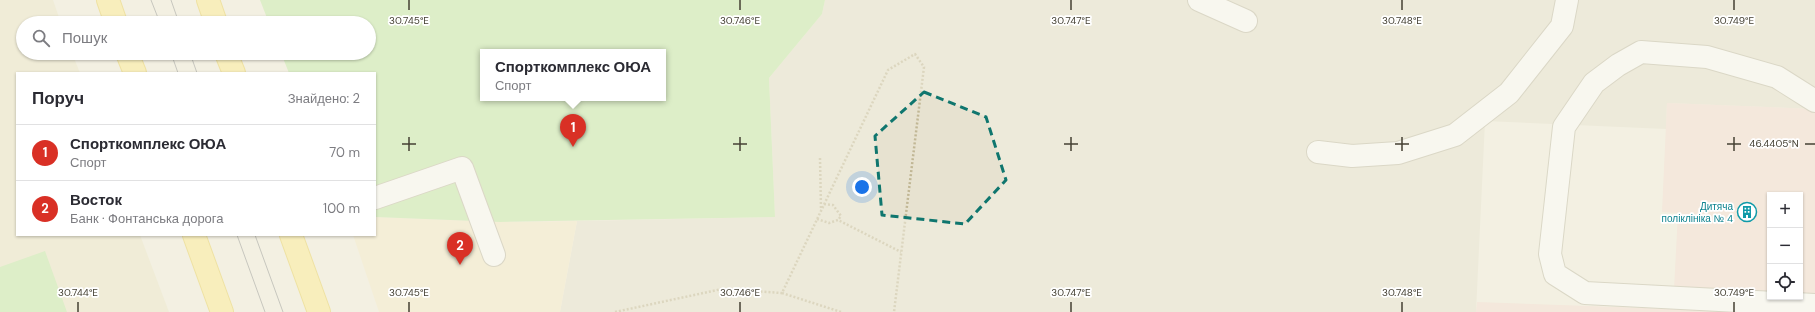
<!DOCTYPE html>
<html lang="uk">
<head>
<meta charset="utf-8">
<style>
	:root { --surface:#fff; --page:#f7f7f7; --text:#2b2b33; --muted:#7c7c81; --line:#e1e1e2; --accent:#d93025 }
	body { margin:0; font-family:"DM Sans",sans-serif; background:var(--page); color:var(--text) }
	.controls { position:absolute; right:12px; bottom:12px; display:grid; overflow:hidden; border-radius:0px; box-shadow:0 1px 3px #0004 }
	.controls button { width:36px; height:36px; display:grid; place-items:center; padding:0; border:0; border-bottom:1px solid var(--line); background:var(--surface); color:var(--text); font:20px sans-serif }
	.you { position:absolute; left:862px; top:187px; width:14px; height:14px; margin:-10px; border:3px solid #fff; border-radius:50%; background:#1a73e8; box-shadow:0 0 0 6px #1a73e833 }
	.badge { display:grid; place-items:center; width:26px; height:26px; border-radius:50%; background:var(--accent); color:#fff; font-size:13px; font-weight:700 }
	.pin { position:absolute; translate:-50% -33px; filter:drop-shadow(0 1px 2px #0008) }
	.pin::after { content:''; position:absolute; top:21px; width:14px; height:12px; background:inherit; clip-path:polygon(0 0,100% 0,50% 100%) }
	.popup { position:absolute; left:480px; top:49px; width:186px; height:52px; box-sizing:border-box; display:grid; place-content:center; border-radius:0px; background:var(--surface); filter:drop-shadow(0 1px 3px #0005); font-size:13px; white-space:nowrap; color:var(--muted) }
	.popup b { font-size:15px; color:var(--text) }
	.popup::after { content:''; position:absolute; left:50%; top:100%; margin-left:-8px; border:8px solid transparent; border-top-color:var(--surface) }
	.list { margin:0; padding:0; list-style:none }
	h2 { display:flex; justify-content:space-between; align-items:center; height:52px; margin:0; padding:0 16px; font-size:17px }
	h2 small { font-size:13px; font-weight:400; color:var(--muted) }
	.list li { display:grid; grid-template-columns:26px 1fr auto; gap:12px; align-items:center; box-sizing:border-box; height:56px; padding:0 16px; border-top:1px solid var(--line) }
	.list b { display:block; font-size:15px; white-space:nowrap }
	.list p { margin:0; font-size:13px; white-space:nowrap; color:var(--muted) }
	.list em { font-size:13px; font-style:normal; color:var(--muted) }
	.icon { flex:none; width:22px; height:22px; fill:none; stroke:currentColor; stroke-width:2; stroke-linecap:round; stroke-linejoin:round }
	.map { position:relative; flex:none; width:1815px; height:312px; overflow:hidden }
	.search { position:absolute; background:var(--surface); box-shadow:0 1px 3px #0004; left:16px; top:16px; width:360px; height:44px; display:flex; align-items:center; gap:10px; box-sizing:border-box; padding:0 14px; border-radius:22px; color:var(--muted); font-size:15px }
	.panel { position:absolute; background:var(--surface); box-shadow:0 1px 3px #0004; left:16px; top:72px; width:360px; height:164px; border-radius:0px }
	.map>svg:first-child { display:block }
	.residential { fill:#e7e2d0 }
	.commercial { fill:#f7eacb }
	.education { fill:#ede7cb }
	.medical { fill:#f5ddd4; fill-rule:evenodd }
	.green { fill:#c4eaa8; fill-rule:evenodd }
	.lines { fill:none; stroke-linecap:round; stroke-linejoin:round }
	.minor-casing { stroke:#beb9a5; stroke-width:24 }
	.major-casing { stroke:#ebd058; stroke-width:24 }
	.path { stroke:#c1b795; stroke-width:2.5; stroke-dasharray:2 2; stroke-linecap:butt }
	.minor { stroke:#fff; stroke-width:22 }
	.major { stroke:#ffec8f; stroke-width:22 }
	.tram { stroke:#939393; stroke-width:1 }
	.marked { fill:none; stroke:#0f766e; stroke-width:3; stroke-dasharray:8 5; stroke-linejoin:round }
	.ticks { fill:none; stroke:#444033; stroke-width:1.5 }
	.labels { text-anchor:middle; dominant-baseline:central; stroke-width:3.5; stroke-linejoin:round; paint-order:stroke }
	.culture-label { font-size:10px; fill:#0d838f; stroke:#fff; text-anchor:end }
	.ticks-label { font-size:10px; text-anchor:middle; fill:#444033; stroke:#fff; stroke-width:3.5; stroke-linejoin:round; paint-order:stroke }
</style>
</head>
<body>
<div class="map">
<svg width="1815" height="312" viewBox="0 0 1815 312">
	<rect width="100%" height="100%" fill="#f3f0e2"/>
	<polygon class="residential" points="825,0 1815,0 1815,109 1667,103 1666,129 1485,121 1476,312 560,312 577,221 775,217 769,78 822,14"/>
	<polygon class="commercial" points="375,217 500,222 577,221 560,312 379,312 353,235 375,235"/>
	<polygon class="education" points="0,0 53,0 61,23 23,23 23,53 72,53 80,73 17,73 17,235 140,235 169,312 0,312"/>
	<path class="medical" d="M 1667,103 L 1815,109 L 1815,312 L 1476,312 L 1477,302 L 1673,309 L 1678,213 L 1662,212 ZM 1770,195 L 1800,195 L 1800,297 L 1770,297 Z"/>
	<g class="green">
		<path d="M 260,0 L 825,0 L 822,14 L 769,78 L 775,217 L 500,222 L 375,217 L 375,73 L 289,73 L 281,53 L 369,53 L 369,23 L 269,23 ZM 483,52 L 663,52 L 663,98 L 483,98 Z"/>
		<polygon points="45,251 67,312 0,312 0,267"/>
	</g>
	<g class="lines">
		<defs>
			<g id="minor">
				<polyline points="1199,0 1246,21"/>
				<polyline points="1815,101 1777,77 1707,57 1641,52 1618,65 1594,83 1564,127 1550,254 1555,274 1585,293 1815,305"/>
				<polyline points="1318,152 1352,156 1398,153 1455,135 1509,93 1562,26 1567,0"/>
				<polyline points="375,198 462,168 494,255"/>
			</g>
			<g id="major">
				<polyline points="108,0 116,23"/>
				<polyline points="208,0 216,23"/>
				<polyline points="127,53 135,73"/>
				<polyline points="226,53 234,73"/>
				<polyline points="194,235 222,312"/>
				<polyline points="291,235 319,312"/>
			</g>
		</defs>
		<use href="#minor" class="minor-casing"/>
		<use href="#major" class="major-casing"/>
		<g class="path">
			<polyline points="820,158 821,209"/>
			<polyline points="824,204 833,205 841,216 838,220"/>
			<polyline points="817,219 829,223 838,220 901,252"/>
			<polyline points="615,312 722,289 782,293"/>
			<polyline points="841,312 782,293 888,70 915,54 924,67 894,312"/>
		</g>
		<use href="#minor" class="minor"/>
		<use href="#major" class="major"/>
		<g class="tram">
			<polyline points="151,0 160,23"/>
			<polyline points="171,0 179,23"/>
			<polyline points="171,53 178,73"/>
			<polyline points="190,53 197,73"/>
			<polyline points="237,235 265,312"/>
			<polyline points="255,235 283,312"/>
		</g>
	</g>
	<path d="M0 0H1815V312H0ZM 924,92 L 986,117 L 1006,180 L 965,224 L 882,215 L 875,136 Z" fill="#f3f0e2" fill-opacity=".55" fill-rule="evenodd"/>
	<path class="marked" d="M 924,92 L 986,117 L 1006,180 L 965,224 L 882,215 L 875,136 Z"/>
	<path class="ticks" d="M 409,0 L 409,10M 740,0 L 740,10M 1071,0 L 1071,10M 1402,0 L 1402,10M 1734,0 L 1734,10M 409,137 L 409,151M 740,137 L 740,151M 1071,137 L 1071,151M 1402,137 L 1402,151M 1734,137 L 1734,151M 402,144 L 416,144M 733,144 L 747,144M 1064,144 L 1078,144M 1395,144 L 1409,144M 1727,144 L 1741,144M 1805,144 L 1815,144M 78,302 L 78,312M 409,302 L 409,312M 740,302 L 740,312M 1071,302 L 1071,312M 1402,302 L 1402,312M 1734,302 L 1734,312"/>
	<defs>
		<symbol id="building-ring" viewBox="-11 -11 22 22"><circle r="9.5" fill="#fff" stroke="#0f9aa8" stroke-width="1.5"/><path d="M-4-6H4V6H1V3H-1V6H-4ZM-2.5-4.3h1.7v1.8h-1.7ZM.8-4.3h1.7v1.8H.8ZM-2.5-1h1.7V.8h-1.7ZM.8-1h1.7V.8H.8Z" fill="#0f9aa8"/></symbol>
	</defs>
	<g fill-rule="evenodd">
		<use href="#building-ring" x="1736" y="201" width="22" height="22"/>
	</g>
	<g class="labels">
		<g class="culture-label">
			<text x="1733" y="206">Дитяча<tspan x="1733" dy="12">поліклініка № 4</tspan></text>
		</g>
	</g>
	<g class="ticks-label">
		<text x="409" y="24">30.745°E</text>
		<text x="740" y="24">30.746°E</text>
		<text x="1071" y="24">30.747°E</text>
		<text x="1402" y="24">30.748°E</text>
		<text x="1734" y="24">30.749°E</text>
		<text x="1774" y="147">46.4405°N</text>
		<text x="78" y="296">30.744°E</text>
		<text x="409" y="296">30.745°E</text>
		<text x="740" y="296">30.746°E</text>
		<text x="1071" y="296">30.747°E</text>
		<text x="1402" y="296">30.748°E</text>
		<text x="1734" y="296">30.749°E</text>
	</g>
</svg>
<div class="controls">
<button>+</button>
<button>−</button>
<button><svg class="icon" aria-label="locate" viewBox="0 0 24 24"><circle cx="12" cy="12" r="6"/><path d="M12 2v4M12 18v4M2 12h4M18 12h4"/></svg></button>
</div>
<div class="you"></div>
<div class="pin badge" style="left:573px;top:147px">1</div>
<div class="popup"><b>Спорткомплекс ОЮА</b>Спорт</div>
<div class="pin badge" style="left:460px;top:265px">2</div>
<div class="search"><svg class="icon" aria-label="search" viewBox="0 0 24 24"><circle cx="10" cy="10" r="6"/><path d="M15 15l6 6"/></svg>Пошук</div>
<section class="panel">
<h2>Поруч<small>Знайдено: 2</small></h2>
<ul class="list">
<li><span class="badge">1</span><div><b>Спорткомплекс ОЮА</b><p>Спорт</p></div><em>70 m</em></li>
<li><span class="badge">2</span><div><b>Восток</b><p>Банк · Фонтанська дорога</p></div><em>100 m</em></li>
</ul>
</section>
</div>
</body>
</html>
